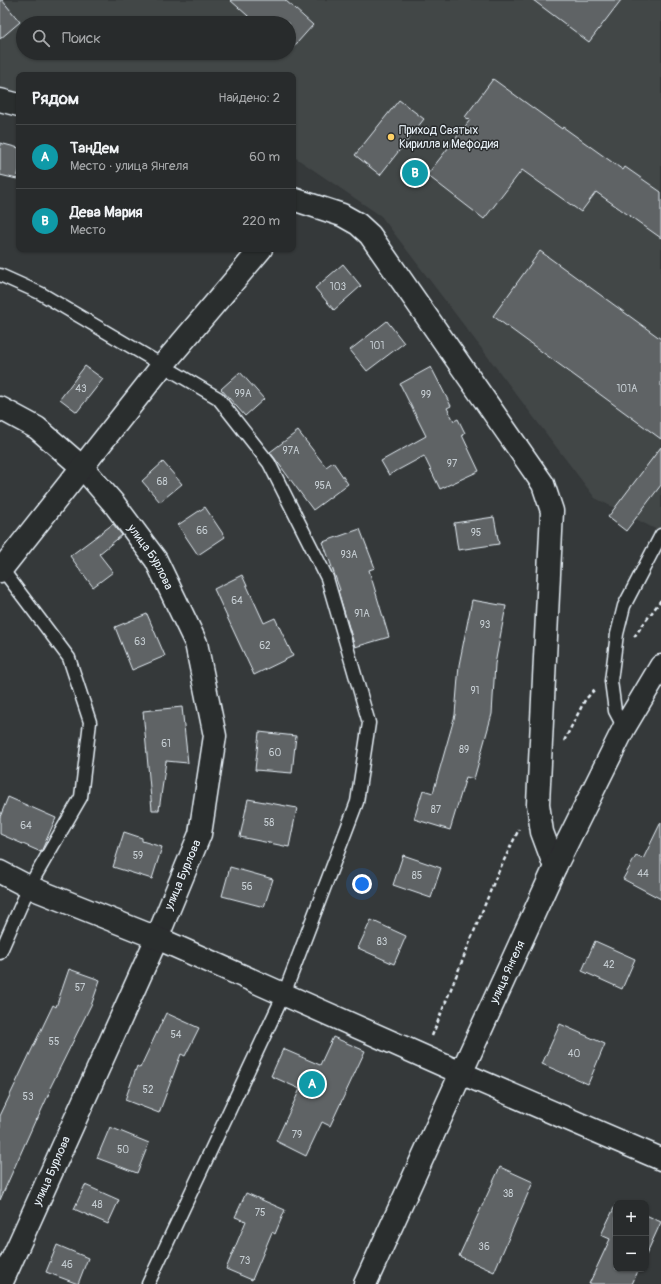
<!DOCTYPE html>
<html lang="ru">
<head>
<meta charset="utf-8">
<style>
	:root { --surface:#282b2c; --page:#303334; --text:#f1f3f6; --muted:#a5a7a9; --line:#444748; --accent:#95b2f1 }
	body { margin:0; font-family:Pangolin,sans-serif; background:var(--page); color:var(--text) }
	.controls { position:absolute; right:12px; bottom:12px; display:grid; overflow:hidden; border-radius:8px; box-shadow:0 1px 3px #0004 }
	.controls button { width:36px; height:36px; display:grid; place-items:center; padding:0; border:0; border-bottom:1px solid var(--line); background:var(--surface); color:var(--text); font:20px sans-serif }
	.you { position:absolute; left:362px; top:884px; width:14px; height:14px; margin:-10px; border:3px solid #fff; border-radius:50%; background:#1a73e8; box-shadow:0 0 0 6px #1a73e833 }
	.badge { display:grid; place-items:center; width:26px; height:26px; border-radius:50%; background:var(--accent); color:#fff; font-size:13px; font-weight:700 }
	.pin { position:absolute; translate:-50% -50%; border:2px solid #fff; box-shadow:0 1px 4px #0006 }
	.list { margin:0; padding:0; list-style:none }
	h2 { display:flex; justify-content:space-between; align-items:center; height:52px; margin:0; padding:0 16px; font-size:17px }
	h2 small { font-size:13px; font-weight:400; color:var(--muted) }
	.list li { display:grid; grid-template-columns:26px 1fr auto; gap:12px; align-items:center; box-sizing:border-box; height:64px; padding:0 16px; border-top:1px solid var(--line) }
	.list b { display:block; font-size:15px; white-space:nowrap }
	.list p { margin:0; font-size:13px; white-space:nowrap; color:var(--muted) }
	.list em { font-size:13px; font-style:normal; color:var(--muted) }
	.icon { flex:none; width:22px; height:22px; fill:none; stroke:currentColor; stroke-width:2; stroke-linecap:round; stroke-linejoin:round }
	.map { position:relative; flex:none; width:661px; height:1284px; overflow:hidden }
	.search { position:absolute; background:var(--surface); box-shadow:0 1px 3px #0004; left:16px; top:16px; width:280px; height:44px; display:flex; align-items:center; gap:10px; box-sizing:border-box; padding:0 14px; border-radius:22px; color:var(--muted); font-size:15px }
	.panel { position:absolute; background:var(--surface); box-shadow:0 1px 3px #0004; left:16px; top:72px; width:280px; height:180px; border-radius:8px }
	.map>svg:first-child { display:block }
	.built { fill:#424647; fill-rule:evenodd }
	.building { fill:#5f6365; stroke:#e8f1f8 }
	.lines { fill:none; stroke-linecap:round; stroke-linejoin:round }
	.lane-casing { stroke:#e8f1f8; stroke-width:15 }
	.street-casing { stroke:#e8f1f8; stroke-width:25 }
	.secondary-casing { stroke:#e8f1f8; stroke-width:25 }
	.path { stroke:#e8f1f8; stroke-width:2.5; stroke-dasharray:4 3; stroke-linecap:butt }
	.lane { stroke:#2a2d2e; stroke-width:12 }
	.street { stroke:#2a2d2e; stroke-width:22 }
	.secondary { stroke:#2a2d2e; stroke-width:22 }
	.poi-dot { fill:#ffd166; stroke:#2a2d2e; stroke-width:1.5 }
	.labels { text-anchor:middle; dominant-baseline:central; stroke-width:3; stroke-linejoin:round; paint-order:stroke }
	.number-label { font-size:10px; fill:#c6ced3 }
	.poi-label { font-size:12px; fill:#e8f1f8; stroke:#2a2d2e; text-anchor:start }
	.street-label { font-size:12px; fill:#e8f1f8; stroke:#2a2d2e }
</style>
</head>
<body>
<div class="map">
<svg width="661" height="1284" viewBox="0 0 661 1284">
	<rect width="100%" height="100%" fill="#35393a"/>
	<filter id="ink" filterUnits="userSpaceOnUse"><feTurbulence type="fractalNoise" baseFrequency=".025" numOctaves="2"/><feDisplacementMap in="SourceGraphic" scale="8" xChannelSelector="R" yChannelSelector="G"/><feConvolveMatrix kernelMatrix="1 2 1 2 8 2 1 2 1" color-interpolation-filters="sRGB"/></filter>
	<g filter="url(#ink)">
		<path class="built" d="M 0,0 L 661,0 L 661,532 L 595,498 L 381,216 L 293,156 L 293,75 L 19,75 L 19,102 L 0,98 ZM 23,23 L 289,23 L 289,53 L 23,53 Z"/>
		<g class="building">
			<polygon points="0,0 2,0 20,22 0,39"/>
			<polygon points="230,0 285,0 313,25 289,52 289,23 256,23"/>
			<polygon points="533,0 621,0 589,42"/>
			<polygon points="493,79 562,129 563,127 623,170 625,167 661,192 661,238 596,192 581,212 522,170 484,219 427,175 470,120 465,117"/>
			<polygon points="399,100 424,119 380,175 355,155"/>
			<polygon points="0,143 19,148 19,170 17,179 0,175"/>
			<polygon points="540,251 661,339 661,439 493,316"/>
			<polygon points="343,264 361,286 334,310 315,288"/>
			<polygon points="387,321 404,343 367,371 350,350"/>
			<polygon points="85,366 103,379 77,412 60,399"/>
			<polygon points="431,367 451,406 447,408 454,421 458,419 465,433 462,435 479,471 440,489 424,456 389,475 381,461 426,436 400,384"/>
			<polygon points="240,372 264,399 245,416 221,389"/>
			<polygon points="298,431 326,467 333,462 348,484 313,510 270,452"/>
			<polygon points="661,447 661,485 626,531 608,517"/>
			<polygon points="163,462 182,484 160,502 142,481"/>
			<polygon points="205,507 225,537 198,555 178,525"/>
			<polygon points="494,517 499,544 458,550 454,523"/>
			<polygon points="113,524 122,535 99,554 113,572 93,587 70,556"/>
			<polygon points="360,529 375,568 369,570 389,637 355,647 338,591 340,590 323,542"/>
			<polygon points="242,575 264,623 275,618 293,656 254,675 214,589"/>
			<polygon points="472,600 506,606 495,664 492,714 474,779 466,777 450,830 414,819 423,790 433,793 455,715 459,665"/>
			<polygon points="147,614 165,656 132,670 115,627"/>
			<polygon points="182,707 188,763 166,761 159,810 152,810 143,711"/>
			<polygon points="259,732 296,736 292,773 255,770"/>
			<polygon points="8,797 56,818 41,852 0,834 0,817"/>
			<polygon points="248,799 297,808 289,847 240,837"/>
			<polygon points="661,822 661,899 623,879 636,856 643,859"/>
			<polygon points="124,832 142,838 142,841 162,847 152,879 113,867"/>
			<polygon points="403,855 441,868 431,898 393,885"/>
			<polygon points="230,867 273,879 264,907 222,896"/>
			<polygon points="371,920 406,936 394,964 358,948"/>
			<polygon points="595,941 635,959 622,989 582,971"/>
			<polygon points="69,969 100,980 92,1003 50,1088 51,1089 37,1120 36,1119 0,1200 0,1116 53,1005 56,1007"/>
			<polygon points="166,1013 199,1028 185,1056 181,1054 159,1113 125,1100 137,1066 140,1068"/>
			<polygon points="560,1024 605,1044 588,1084 542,1064"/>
			<polygon points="333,1037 365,1051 330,1126 322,1122 306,1156 276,1141 300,1089 271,1076 283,1049 320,1065"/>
			<polygon points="110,1127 149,1143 137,1173 97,1158"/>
			<polygon points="500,1167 533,1182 494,1272 459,1256"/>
			<polygon points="85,1185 119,1200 108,1224 74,1209"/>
			<polygon points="246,1193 285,1210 275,1234 272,1232 252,1280 226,1269 246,1221 235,1217"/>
			<polygon points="616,1204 616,1269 639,1269 632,1284 589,1284 610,1239 601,1235"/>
			<polygon points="646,1215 661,1222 646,1255"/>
			<polygon points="57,1245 88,1258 78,1284 46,1272"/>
		</g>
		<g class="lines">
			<defs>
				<g id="lane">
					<polyline points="0,275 40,293 218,398 269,463 327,578 369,723 357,802 284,994 148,1284"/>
					<polyline points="624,728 615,711 611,681 617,634 624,606 661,535"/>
					<polyline points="0,953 29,887 81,797 90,722 69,658 2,569"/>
				</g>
				<g id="street">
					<polyline points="0,100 19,105"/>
					<polyline points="293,199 342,215 358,224 370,235 543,484 552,511 538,804 542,832 555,867"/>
					<path id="s1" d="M 0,408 L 37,428 L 83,468 L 115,505 L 156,560 L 196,643 L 215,736 L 200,834 L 157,938 L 1,1284"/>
					<polyline points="0,571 162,366 261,249"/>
					<polyline points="0,872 29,887 157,938 461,1073 661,1159"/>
				</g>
				<g id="secondary">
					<path id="s2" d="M 365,1284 L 555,867 L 624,728 L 661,666"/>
				</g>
			</defs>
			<use href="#lane" class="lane-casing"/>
			<use href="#street" class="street-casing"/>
			<use href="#secondary" class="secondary-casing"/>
			<g class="path">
				<polyline points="634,637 661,600"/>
				<polyline points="564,741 585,700 595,689"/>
				<polyline points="432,1036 496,877 519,829"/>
			</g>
			<use href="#lane" class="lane"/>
			<use href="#street" class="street"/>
			<use href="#secondary" class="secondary"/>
		</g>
	</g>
	<circle class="poi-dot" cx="391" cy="137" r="4"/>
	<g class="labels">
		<g class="number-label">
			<text x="338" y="287">103</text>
			<text x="377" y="346">101</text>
			<text x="81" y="389">43</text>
			<text x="627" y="389">101А</text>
			<text x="243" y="394">99А</text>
			<text x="426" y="395">99</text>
			<text x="291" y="451">97А</text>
			<text x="452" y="464">97</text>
			<text x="162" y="482">68</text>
			<text x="323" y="486">95А</text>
			<text x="202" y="531">66</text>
			<text x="476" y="533">95</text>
			<text x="349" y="555">93А</text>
			<text x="237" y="601">64</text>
			<text x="362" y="614">91А</text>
			<text x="485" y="625">93</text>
			<text x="140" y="642">63</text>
			<text x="265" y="646">62</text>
			<text x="475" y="691">91</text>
			<text x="166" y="744">61</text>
			<text x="464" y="750">89</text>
			<text x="275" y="753">60</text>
			<text x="436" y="810">87</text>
			<text x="269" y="823">58</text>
			<text x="26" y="826">64</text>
			<text x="138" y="856">59</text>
			<text x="643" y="874">44</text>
			<text x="417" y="876">85</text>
			<text x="247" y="887">56</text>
			<text x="382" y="942">83</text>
			<text x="609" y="965">42</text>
			<text x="80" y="988">57</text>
			<text x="176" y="1035">54</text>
			<text x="54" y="1042">55</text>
			<text x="574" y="1054">40</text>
			<text x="148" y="1090">52</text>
			<text x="28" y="1097">53</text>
			<text x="297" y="1135">79</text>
			<text x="123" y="1150">50</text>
			<text x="508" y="1194">38</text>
			<text x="97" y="1205">48</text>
			<text x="260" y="1213">75</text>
			<text x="484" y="1247">36</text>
			<text x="245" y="1261">73</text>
			<text x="67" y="1265">46</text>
		</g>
		<g class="poi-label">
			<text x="399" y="130">Приход Святых<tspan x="399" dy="14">Кирилла и Мефодия</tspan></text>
		</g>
		<g class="street-label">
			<text stroke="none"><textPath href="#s1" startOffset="215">улица Бурлова</textPath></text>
			<text transform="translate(183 875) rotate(-67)">улица Бурлова</text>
			<text stroke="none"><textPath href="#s2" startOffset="343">улица Янгеля</textPath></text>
			<text transform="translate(52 1171) rotate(-66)">улица Бурлова</text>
		</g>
	</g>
</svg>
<div class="controls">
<button>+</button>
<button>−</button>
</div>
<div class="you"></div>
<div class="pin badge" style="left:312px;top:1084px;background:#0f9aa8">A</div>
<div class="pin badge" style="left:415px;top:173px;background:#0f9aa8">B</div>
<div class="search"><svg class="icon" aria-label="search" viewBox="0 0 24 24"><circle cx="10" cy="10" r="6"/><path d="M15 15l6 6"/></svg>Поиск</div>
<section class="panel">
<h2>Рядом<small>Найдено: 2</small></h2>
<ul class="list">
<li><span class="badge" style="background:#0f9aa8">A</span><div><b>ТанДем</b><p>Место · улица Янгеля</p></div><em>60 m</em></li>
<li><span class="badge" style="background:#0f9aa8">B</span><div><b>Дева Мария</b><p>Место</p></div><em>220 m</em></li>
</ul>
</section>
</div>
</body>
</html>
